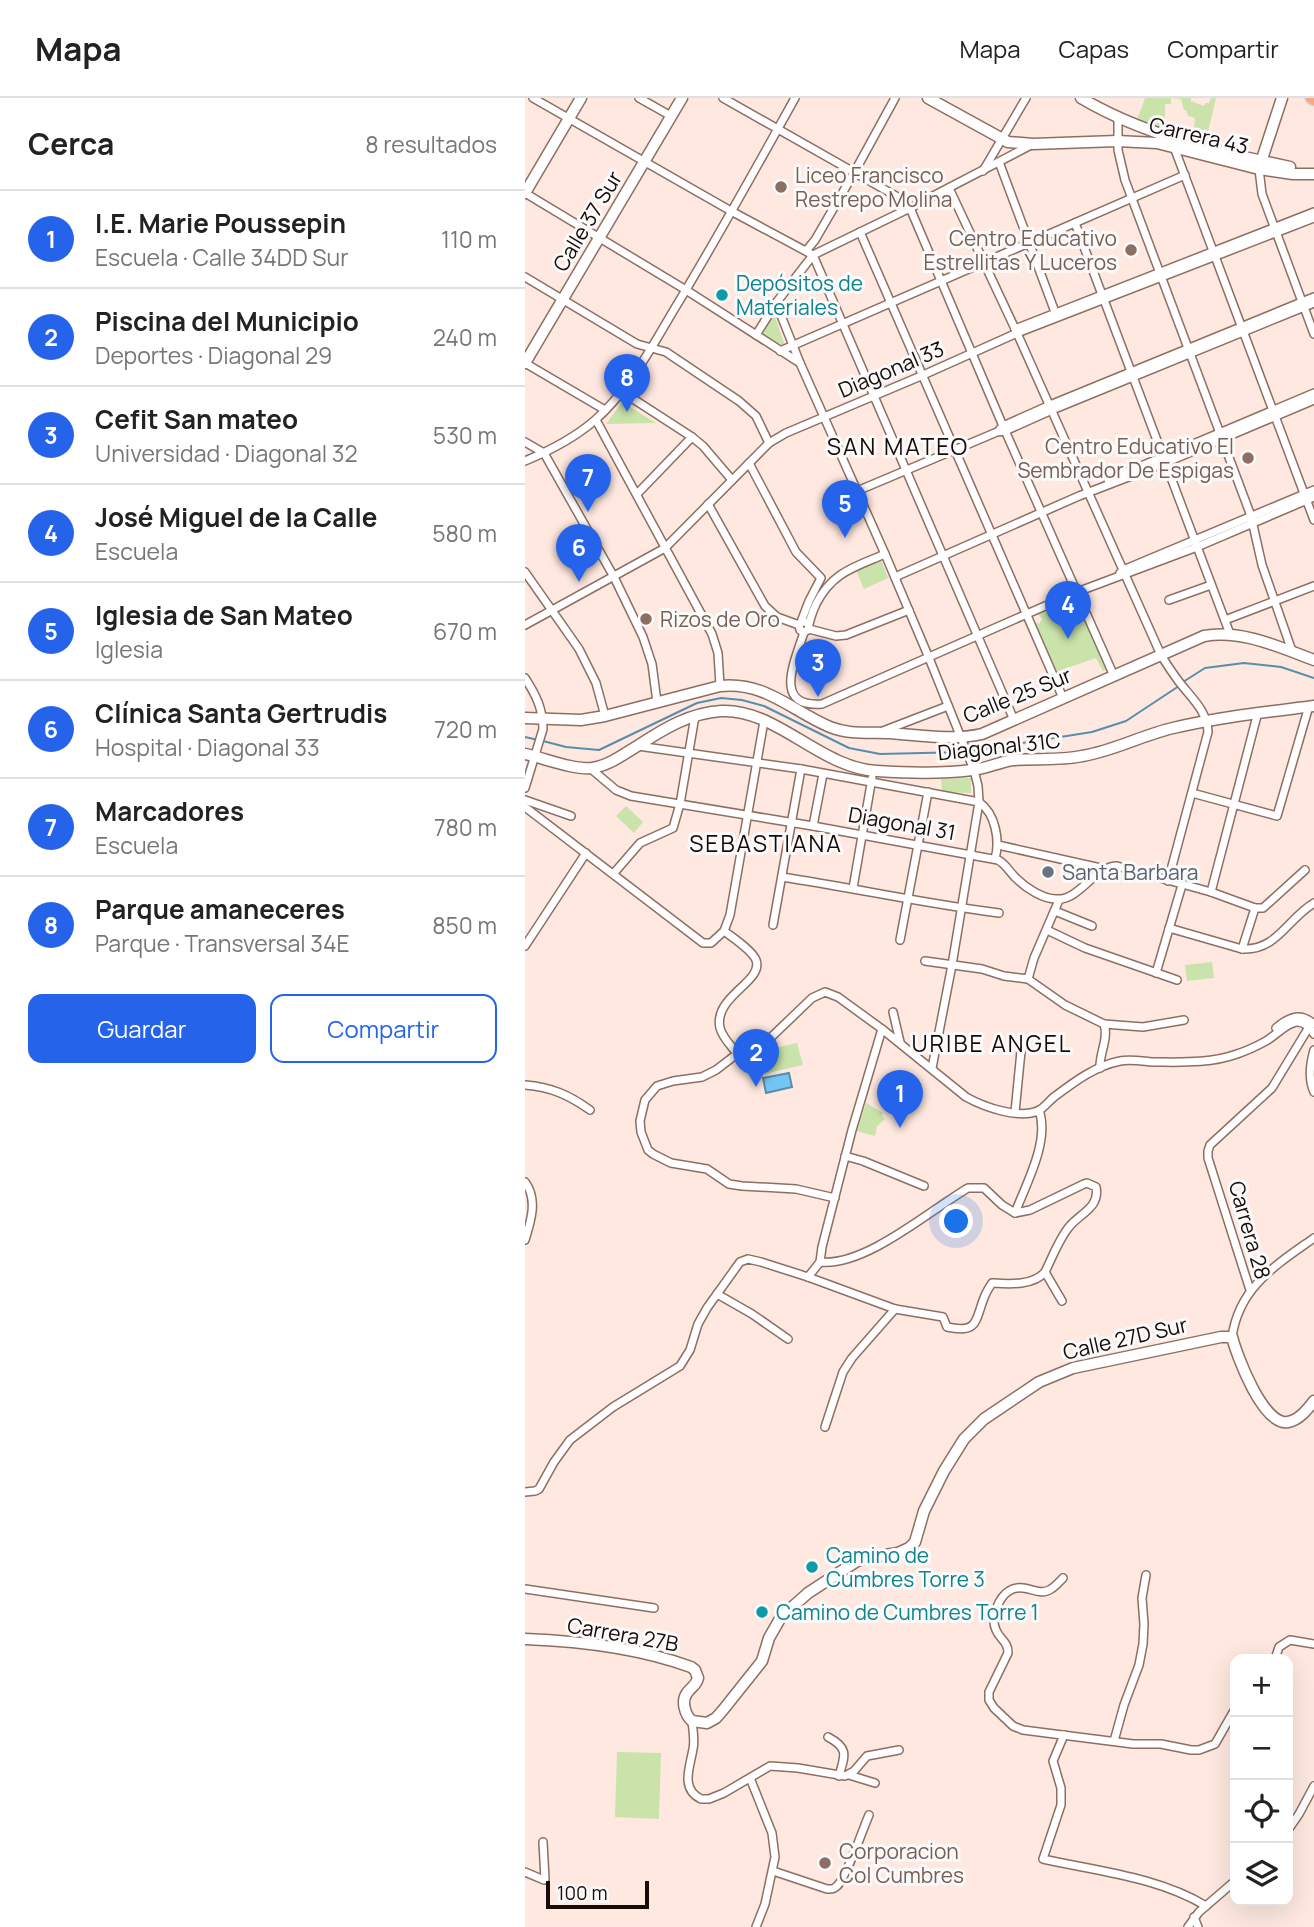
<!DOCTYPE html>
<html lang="es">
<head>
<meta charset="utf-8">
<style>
	:root { --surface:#fff; --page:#f2f2f2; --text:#222; --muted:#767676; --line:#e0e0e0; --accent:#2563eb }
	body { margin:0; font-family:Manrope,sans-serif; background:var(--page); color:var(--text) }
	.controls { position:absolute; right:21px; bottom:21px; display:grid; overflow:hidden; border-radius:14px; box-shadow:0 7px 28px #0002 }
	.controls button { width:63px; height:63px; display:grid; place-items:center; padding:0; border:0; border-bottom:2px solid var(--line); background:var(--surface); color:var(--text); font:35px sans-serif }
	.scale { position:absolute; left:21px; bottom:18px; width:103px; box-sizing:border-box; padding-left:7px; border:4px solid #160b07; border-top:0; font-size:19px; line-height:24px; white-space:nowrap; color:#160b07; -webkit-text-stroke:5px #fafafa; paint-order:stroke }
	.you { position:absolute; left:432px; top:1124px; width:24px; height:24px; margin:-18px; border:5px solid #fff; border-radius:50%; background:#1a73e8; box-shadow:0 0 0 10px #1a73e833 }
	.badge { display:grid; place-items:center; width:46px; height:46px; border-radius:50%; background:var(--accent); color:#fff; font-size:23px; font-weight:700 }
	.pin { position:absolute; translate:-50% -58px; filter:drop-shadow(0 2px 4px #0008) }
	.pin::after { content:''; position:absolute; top:37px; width:24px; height:21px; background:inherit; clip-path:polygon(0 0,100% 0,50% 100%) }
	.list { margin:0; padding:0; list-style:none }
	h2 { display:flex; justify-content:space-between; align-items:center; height:91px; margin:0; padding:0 28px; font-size:30px }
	h2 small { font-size:23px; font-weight:400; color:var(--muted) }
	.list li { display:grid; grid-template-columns:46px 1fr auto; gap:21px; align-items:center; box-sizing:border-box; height:98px; padding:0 28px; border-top:2px solid var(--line) }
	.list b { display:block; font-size:26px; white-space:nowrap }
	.list p { margin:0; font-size:23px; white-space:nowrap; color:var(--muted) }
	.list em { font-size:23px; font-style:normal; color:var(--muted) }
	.actions { display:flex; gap:14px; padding:21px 28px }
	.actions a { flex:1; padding:16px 0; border:2px solid var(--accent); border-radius:14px; text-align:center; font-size:24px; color:var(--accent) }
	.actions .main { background:var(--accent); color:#fff }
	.icon { flex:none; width:38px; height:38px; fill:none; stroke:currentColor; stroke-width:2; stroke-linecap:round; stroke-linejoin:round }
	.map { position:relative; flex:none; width:789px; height:1829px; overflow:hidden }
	header { display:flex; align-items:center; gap:42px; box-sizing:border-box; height:98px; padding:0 35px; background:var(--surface); border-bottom:2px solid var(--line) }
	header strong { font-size:33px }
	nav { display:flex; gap:38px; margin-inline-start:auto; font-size:24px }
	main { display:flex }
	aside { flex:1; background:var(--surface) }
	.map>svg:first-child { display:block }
	.green { fill:#c9e3aa }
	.water { fill:#73c6f3; stroke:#578eac; stroke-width:2 }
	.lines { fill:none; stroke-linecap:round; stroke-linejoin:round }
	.stream { stroke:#578eac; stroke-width:2 }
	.street-casing { stroke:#8e6e62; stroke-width:10 }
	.secondary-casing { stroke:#8e6e62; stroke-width:13 }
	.primary-casing { stroke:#d5d3d2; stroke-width:15 }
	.street { stroke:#fff; stroke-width:7 }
	.secondary { stroke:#fff; stroke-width:10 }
	.primary { stroke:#f4a983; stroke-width:12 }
	.education-dot { fill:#8d6e63; stroke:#fafafa; stroke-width:2.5 }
	.culture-dot { fill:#0f9aa8; stroke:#fafafa; stroke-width:2.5 }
	.worship-dot { fill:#6b7280; stroke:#fafafa; stroke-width:2.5 }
	.labels { text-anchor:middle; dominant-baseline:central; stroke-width:6; stroke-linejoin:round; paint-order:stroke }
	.street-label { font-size:21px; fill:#160b07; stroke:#fafafa }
	.education-label { font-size:21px; fill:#785e54; stroke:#fafafa; text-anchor:start }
	.culture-label { font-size:21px; fill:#0d838f; stroke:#fafafa; text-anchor:start }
	.worship-label { font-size:21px; fill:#5b616d; stroke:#fafafa; text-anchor:start }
	.neighbourhood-label { font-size:23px; letter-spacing:2px; fill:#160b07; stroke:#fafafa }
</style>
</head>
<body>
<header>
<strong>Mapa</strong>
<nav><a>Mapa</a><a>Capas</a><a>Compartir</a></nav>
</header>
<main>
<aside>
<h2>Cerca<small>8 resultados</small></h2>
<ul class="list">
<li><span class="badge">1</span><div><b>I.E. Marie Poussepin</b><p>Escuela · Calle 34DD Sur</p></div><em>110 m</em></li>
<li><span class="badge">2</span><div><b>Piscina del Municipio</b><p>Deportes · Diagonal 29</p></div><em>240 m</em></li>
<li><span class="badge">3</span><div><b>Cefit San mateo</b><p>Universidad · Diagonal 32</p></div><em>530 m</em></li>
<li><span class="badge">4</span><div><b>José Miguel de la Calle</b><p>Escuela</p></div><em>580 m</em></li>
<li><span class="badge">5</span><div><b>Iglesia de San Mateo</b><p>Iglesia</p></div><em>670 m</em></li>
<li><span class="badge">6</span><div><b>Clínica Santa Gertrudis</b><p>Hospital · Diagonal 33</p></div><em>720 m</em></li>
<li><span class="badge">7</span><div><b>Marcadores</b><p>Escuela</p></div><em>780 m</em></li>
<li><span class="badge">8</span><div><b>Parque amaneceres</b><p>Parque · Transversal 34E</p></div><em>850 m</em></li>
</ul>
<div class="actions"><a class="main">Guardar</a><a>Compartir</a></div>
</aside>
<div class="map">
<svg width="789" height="1829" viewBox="0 0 789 1829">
	<rect width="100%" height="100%" fill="#fee8e0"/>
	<g class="green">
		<polygon points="620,0 646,0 646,6 640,6 640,33 612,22"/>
		<polygon points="647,0 666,0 666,3 679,8 681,5 684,5 686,0 691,0 681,42 662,37 661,32 669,30 670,20 663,18 661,12 659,12 656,1"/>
		<polygon points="249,216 260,248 236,236"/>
		<polygon points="97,304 131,325 81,326"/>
		<polygon points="356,462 363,480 339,491 331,472"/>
		<polygon points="550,498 582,571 578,573 571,560 528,575 507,523 514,526 517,521 512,514"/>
		<polygon points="446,680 446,695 417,694 416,681"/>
		<polygon points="101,708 118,724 109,735 91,718"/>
		<polygon points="687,864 689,880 662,883 660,867"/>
		<polygon points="272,945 278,967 239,976 234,954"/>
		<polygon points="341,1005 358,1015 357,1018 360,1021 352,1028 350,1038 332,1033"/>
		<polygon points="92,1654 136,1655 134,1721 90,1719"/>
	</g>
	<polygon class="water" points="264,975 267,989 241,995 238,980"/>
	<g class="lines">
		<g class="stream">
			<polyline points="658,584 680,570 719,565 756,569 789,580"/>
			<polyline points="0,639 13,642"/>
			<polyline points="18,643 41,649 74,652 172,605 196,600 217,602 239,608 324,650 355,656 440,654"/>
			<polyline points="446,653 567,634 601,623 654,588"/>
		</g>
		<defs>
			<g id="street">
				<polyline points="8,0 206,113 288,157"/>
				<polyline points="114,0 146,18"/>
				<polyline points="198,0 371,98 385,110 478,328 589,578"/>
				<polyline points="593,20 593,52 600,82 726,418 737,467 767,553"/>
				<polyline points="649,49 789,422"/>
				<polyline points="474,64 530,214"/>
				<polyline points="734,71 737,96 789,236"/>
				<polyline points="458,73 501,0"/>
				<path d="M 424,90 L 492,235 L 636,557 C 641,565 646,573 652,581 C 664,598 682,611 683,634 L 643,783"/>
				<polyline points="0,95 161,192 275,265"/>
				<polyline points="550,125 705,536"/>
				<polyline points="335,134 538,600"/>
				<polyline points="281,153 290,142 329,75 370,0"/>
				<polyline points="288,157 489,622"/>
				<polyline points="0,179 112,246 141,254 214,303 231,318 244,345"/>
				<polyline points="251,205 275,265 360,456 404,560 449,672 453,688 454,704 427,867 407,970"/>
				<polyline points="490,231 789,114"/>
				<polyline points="231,237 251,205 288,157 385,110 508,46"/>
				<polyline points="255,253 660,77"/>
				<polyline points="0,265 80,312"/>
				<polyline points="96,293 167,339 178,348 207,382"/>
				<polyline points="71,322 187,536 193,555 195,588"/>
				<polyline points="475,331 478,328 525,307 789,199"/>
				<polyline points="0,344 19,355 89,479 118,539 127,566 132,604"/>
				<path d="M 0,363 C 24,353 49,340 69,323 C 103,294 128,247 150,210 C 192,141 231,70 270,0"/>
				<polyline points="224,365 271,454 296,480 284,503 276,524"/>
				<polyline points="583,382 789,295"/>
				<polyline points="332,393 472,334 480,333 527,312 789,205"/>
				<polyline points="112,396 167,339"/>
				<polyline points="183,406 240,508 252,519 274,527"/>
				<polyline points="0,474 54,551 71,585 80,618"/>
				<polyline points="595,475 598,472 789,392"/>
				<polyline points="370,479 554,398 640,365 789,302"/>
				<polyline points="644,502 686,487"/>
				<polyline points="700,522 789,488"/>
				<path d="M 283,526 L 280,524 L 276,524 L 274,527 L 275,532 L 279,534 L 283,532 C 284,523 287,515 291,506 C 307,474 330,469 360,456"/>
				<polyline points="0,527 140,450 244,345 261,335 396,278 492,235 789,120"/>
				<polyline points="284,531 311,538 321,537 384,512"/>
				<path d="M 279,534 C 271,561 246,610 297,606 L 552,494 L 672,449 L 789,399"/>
				<path d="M 0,580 C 11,597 18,611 18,631 L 0,690"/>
				<polyline points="358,633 423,608"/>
				<polyline points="113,648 276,671 454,704"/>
				<path d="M 65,670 L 91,692 L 106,698 L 288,728 L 473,762 C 481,766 485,775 492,781 C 501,790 518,801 531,801 C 555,803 569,768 592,768 L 686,794 L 730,810"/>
				<polyline points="667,695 752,718 784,608"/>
				<polyline points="0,702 46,718"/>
				<path d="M 454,704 C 471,716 475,743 470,761"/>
				<polyline points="0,709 178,845 186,845 199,833 205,817 239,623"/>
				<polyline points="288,728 298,676"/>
				<polyline points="473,747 580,771"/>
				<polyline points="89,775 115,745 148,730 155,706 170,618"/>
				<path d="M 257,779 C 329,790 402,806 474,815"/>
				<polyline points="328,790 347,680"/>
				<polyline points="686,794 733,614"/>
				<polyline points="730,810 738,810 780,772"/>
				<polyline points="530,813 567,828"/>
				<polyline points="248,827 276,671"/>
				<path d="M 644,830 L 717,851 C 752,853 762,821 789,805"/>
				<polyline points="522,832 560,850 652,882"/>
				<path d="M 199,833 C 207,839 227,852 231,862 C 239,884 188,898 195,930 C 198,941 207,948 213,957"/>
				<polyline points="375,842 403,694"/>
				<polyline points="0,848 61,755"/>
				<polyline points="717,851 730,810"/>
				<polyline points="400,863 457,871 479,878 503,881 540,907 579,926 618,929 659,922"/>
				<polyline points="631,875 657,787"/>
				<polyline points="503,881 509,860 534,802"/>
				<polyline points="368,914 375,944"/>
				<path d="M 751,930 C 764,919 775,914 789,926"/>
				<path d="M 789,952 C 785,966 783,981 789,994"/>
				<path d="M 575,970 C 574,956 584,940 579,926"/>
				<path d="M 0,987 C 26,989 44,997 65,1012"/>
				<polyline points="490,1014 497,943"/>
				<polyline points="320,1058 338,1063 399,1088"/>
				<path d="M 0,1084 C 13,1101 6,1123 0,1142"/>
				<path d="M 310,1100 L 271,1091 L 217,1088 L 204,1086 L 182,1071 L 146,1065 L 128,1056 L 123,1052 L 116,1034 L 115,1023 L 120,1002 L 132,988 L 148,983 L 177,979 L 191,972 L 208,959 L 226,954 L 237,948 L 287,900 L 300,894 L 313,899 L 357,931 L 441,999 C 459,1009 493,1021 513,1013 C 519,1010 524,1003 529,999 C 549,984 570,968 595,963 C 605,961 616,963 627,964 C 655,964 684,966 712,956 C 721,953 732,948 741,943 C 758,933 772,910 789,936"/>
				<path d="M 490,1115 C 501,1086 525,1043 514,1012"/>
				<polyline points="520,1174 537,1203"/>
				<polyline points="283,1179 295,1164 297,1149 327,1032 357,931"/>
				<polyline points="725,1192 683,1060 683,1053 685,1047 747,990 784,929"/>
				<polyline points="192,1196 227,1216 263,1241"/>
				<path d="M 707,1239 C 714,1189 751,1167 789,1140"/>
				<polyline points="300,1329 318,1274 327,1260 370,1211"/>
				<path d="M 0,1394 L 10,1393 L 14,1391 L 29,1364 L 45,1342 L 88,1309 L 155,1268 L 165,1252 L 173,1226 L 182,1210 L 215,1164 L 223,1161 L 236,1164 L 283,1179 L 370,1211 L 418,1219 L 422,1229 C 454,1236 450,1222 459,1200 C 461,1194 464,1190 467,1185 C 484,1186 508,1188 520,1174 C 527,1160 534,1141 544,1129 C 555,1115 575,1110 571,1089 L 562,1085 L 559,1086 L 505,1112 L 490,1115 L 477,1107 L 459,1090 L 443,1090 C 404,1113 340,1169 295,1164"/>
				<path d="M 538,1480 C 535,1483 531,1488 526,1491 C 513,1500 499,1483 484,1493 C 474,1499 465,1520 471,1532 C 475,1542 483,1543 483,1555 L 464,1594 L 464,1602 L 469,1610 L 488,1628 L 498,1632 L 608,1646 L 636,1646 L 666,1652 L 674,1652 L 690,1646 L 710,1611"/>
				<polyline points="0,1491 129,1510"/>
				<polyline points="750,1561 754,1549 765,1542 789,1546"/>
				<path d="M 167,1623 C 168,1633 170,1642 168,1651 C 165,1669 155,1691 176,1701 L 184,1701 L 199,1695 L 245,1668 L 273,1670 L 320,1678 L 329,1673 L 342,1658 L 374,1652"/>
				<path d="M 539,1637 L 528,1663 L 536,1690 L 536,1707 L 518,1761 C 572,1773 633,1779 681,1808"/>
				<path d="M 303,1639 C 324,1650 320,1657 314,1678"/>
				<polyline points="589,1643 599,1607 614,1567 618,1546 619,1526 617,1500 621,1477"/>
				<polyline points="324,1677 350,1685"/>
				<polyline points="225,1680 247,1735 250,1759 240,1806 231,1829"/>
				<polyline points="763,1732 774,1716 789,1688"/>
				<path d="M 248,1773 L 302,1791 C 306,1791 308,1792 312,1788 C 321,1780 338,1731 344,1717"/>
				<polyline points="0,1774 19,1782 20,1781 18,1744"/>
				<polyline points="669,1819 673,1829"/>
				<polyline points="663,1829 674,1814 710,1783"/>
			</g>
			<g id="secondary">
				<polyline points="403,0 483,44 508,46 592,43 632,45 734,71 768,76 789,76"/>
				<path d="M 556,0 C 620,38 694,54 765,69"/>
				<polyline points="735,67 757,0"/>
				<polyline points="0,95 56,0"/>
				<polyline points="0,265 157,0"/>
				<path d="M 0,620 L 56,622 L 80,618 L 195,588 C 240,583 267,613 305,629 C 325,637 344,634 364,635 C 394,637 427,643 457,636 L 679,538 C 716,531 754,549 789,562"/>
				<path d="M 0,656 C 19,660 48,672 67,670 C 85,667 99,656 114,647 C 140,630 165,615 196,613 C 251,610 295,670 352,673 C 383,675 416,676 447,672 C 461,671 474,664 488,662 C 511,660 534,663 557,658 C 589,653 617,637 648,630 C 694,619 742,614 789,608"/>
				<path d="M 0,1541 C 55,1543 114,1550 166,1569 L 170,1572 L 173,1580 C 171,1588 167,1588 162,1595 C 156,1603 160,1617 167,1623 L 182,1625 L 191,1620 L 198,1612 L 237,1563 L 244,1540 L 256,1519 L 283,1495 L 332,1463 L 341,1460 L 373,1455 L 384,1450 L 390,1444 L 399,1413 L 419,1373 L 439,1341 L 459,1321 L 514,1284 L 548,1270 L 696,1239 L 707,1239 C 712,1258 738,1328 763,1324 C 774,1322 782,1312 789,1303"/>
			</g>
			<polyline id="primary" points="787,0 789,1"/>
		</defs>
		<use href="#street" class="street-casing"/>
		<use href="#secondary" class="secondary-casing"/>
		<use href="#primary" class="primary-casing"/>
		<use href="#street" class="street"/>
		<use href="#secondary" class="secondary"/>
		<use href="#primary" class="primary"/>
	</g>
	<g class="education-dot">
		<circle cx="256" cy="89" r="7"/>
		<circle cx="606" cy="152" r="7"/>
		<circle cx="723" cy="360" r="7"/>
		<circle cx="121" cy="521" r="7"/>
		<circle cx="300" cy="1765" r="7"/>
	</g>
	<g class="culture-dot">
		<circle cx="197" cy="197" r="7"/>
		<circle cx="287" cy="1469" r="7"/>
		<circle cx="237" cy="1514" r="7"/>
	</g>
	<circle class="worship-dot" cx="523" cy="774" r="7"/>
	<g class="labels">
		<g class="street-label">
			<text transform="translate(674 37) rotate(13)">Carrera 43</text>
			<text transform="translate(62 123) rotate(-59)">Calle 37 Sur</text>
			<text transform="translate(366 271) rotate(-23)">Diagonal 33</text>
			<text transform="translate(492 597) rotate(-22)">Calle 25 Sur</text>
			<text transform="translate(474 648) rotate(-6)">Diagonal 31C</text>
			<text transform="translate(377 725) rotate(10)">Diagonal 31</text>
			<text transform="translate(725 1132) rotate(74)">Carrera 28</text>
			<text transform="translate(600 1240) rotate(-13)">Calle 27D Sur</text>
			<text transform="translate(98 1536) rotate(10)">Carrera 27B</text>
		</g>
		<g class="education-label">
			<text x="270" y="77">Liceo Francisco<tspan x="270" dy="24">Restrepo Molina</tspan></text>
			<text x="592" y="140" text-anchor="end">Centro Educativo<tspan x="592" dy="24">Estrellitas Y Luceros</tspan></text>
			<text x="709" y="348" text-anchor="end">Centro Educativo El<tspan x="709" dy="24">Sembrador De Espigas</tspan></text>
			<text x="135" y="521">Rizos de Oro</text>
			<text x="314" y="1753">Corporacion<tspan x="314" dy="24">Col Cumbres</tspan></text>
		</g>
		<g class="culture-label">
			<text x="211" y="185">Depósitos de<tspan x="211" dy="24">Materiales</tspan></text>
			<text x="301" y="1457">Camino de<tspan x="301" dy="24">Cumbres Torre 3</tspan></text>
			<text x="251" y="1514">Camino de Cumbres Torre 1</text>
		</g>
		<g class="worship-label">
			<text x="537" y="774">Santa Barbara</text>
		</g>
		<g class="neighbourhood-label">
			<text x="373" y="348">SAN MATEO</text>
			<text x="241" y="745">SEBASTIANA</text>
			<text x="467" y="945">URIBE ANGEL</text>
		</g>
	</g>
</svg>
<div class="controls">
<button>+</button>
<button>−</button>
<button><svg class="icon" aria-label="locate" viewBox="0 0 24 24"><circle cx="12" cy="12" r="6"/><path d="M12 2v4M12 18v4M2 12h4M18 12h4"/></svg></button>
<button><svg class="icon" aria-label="layers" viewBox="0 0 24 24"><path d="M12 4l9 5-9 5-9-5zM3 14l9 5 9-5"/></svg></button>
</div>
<div class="scale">100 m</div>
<div class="you"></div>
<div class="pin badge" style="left:375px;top:1030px">1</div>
<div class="pin badge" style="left:231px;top:989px">2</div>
<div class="pin badge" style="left:293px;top:599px">3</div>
<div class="pin badge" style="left:543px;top:541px">4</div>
<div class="pin badge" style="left:320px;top:440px">5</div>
<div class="pin badge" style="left:54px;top:484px">6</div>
<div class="pin badge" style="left:63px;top:414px">7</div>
<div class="pin badge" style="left:102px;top:314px">8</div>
</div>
</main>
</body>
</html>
